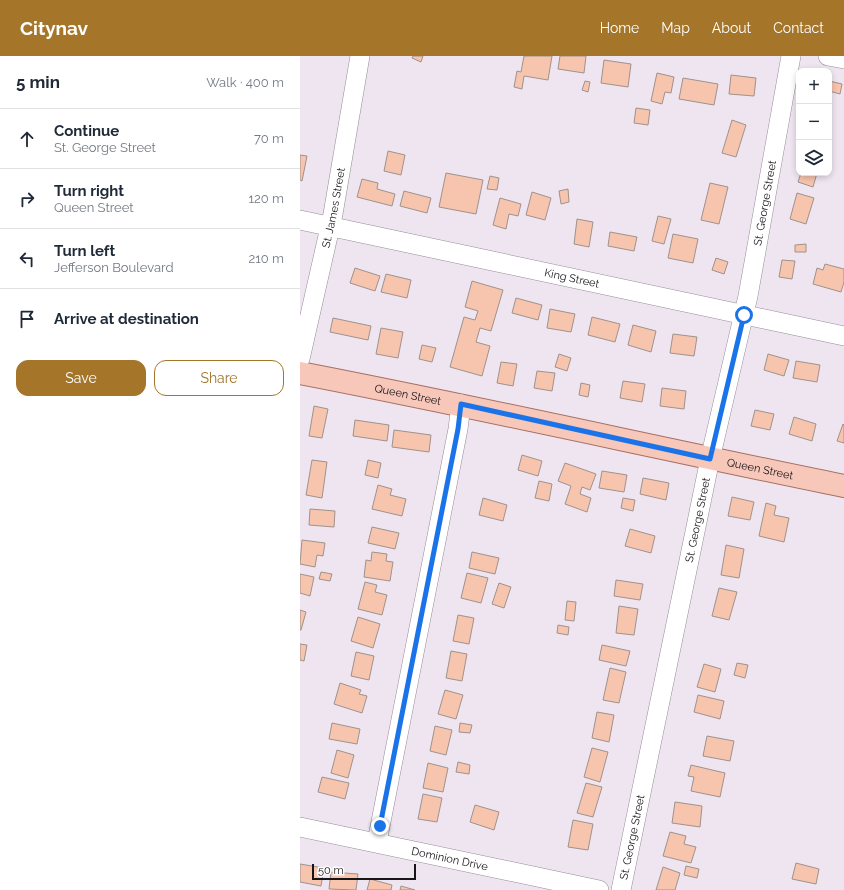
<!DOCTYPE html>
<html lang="en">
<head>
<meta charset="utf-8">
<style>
	:root { --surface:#fff; --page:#f2f2f3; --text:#1f2937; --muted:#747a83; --line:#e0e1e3; --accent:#a5762a }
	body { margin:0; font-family:Raleway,sans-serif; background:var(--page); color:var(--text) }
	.controls { position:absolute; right:12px; top:12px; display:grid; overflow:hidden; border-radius:8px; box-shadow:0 2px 6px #0003 }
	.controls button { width:36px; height:36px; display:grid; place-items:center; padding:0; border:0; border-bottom:1px solid var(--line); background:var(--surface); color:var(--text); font:20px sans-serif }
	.scale { position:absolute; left:12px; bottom:10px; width:104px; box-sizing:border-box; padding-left:4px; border:2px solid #181519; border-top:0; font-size:11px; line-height:14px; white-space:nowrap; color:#181519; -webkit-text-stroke:3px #fff; paint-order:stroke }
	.stop { position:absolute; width:12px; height:12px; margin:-9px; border:3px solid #1a73e8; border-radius:50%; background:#fff }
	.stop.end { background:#1a73e8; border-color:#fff; box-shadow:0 1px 4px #0008 }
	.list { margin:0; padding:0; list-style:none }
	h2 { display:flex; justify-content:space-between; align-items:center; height:52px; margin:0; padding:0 16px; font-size:17px }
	h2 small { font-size:13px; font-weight:400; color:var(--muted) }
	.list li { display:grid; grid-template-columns:26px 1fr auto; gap:12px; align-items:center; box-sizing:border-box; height:60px; padding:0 16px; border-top:1px solid var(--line) }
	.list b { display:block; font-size:15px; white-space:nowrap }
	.list p { margin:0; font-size:13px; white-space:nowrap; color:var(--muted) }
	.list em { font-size:13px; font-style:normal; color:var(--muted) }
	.actions { display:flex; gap:8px; padding:12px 16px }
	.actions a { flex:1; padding:9px 0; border:1px solid var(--accent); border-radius:12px; text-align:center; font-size:14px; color:var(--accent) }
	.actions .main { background:var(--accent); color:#fff }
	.icon { flex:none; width:22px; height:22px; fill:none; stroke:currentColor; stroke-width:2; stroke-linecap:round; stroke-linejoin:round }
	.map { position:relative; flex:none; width:544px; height:834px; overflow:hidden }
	header { display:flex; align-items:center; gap:24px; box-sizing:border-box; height:56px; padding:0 20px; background:var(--accent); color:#fff }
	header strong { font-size:19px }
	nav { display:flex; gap:22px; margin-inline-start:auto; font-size:14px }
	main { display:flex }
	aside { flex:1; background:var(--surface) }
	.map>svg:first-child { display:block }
	.building { fill:#f7c4ae; stroke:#9f928c }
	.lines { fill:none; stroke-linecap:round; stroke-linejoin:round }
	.minor-casing { stroke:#958c97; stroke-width:20 }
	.major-casing { stroke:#a67064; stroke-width:24 }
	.minor { stroke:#fff; stroke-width:19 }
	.major { stroke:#f7c7ba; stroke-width:22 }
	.route { stroke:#1a73e8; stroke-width:5 }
	.labels { text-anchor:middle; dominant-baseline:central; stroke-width:3.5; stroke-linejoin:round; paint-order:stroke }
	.street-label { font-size:11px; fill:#181519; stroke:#fff }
</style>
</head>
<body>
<header>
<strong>Citynav</strong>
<nav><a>Home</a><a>Map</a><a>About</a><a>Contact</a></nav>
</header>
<main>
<aside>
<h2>5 min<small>Walk · 400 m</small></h2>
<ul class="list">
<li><svg class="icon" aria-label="ahead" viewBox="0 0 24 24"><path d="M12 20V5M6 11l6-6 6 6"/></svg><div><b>Continue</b><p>St. George Street</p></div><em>70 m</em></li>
<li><svg class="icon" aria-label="right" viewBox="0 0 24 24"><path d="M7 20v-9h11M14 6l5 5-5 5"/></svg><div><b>Turn right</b><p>Queen Street</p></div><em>120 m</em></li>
<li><svg class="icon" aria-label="left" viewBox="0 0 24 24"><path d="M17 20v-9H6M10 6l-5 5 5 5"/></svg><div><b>Turn left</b><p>Jefferson Boulevard</p></div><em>210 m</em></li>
<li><svg class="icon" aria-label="arrive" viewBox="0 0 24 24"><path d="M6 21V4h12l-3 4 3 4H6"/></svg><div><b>Arrive at destination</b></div></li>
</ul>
<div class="actions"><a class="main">Save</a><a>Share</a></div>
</aside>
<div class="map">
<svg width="544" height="834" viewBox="0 0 544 834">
	<rect width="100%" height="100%" fill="#eee5f0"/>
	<g class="building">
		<polygon points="113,0 123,0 121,6 112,2"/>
		<polygon points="224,0 252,0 248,24 224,20 222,33 214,31 217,15 221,16"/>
		<polygon points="260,0 286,0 284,17 258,13"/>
		<polygon points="304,4 331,8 328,31 301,27"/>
		<polygon points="357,17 374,21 371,37 365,36 362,48 351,45"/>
		<polygon points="431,19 456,22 454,40 429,38"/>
		<polygon points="383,22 418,28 414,49 379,43"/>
		<polygon points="285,25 290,26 288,36 282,34"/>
		<polygon points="529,25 542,28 540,38 529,35"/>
		<polygon points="336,52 350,54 348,69 334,67"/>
		<polygon points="432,64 446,69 436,101 422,97"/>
		<polygon points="88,95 105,99 101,119 84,115"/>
		<polygon points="0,99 7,100 2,125 0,124"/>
		<polygon points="146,117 183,124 176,158 139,151"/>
		<polygon points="501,117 517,117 513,131 498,126"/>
		<polygon points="190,120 199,122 197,134 187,133"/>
		<polygon points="62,123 78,127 77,133 95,138 92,150 57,141"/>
		<polygon points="410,127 428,131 419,168 401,164"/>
		<polygon points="268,133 269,146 261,148 259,135"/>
		<polygon points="104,135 131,142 127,157 100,150"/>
		<polygon points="232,136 251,142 245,164 226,159"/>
		<polygon points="497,137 514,142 506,168 490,163"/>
		<polygon points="200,142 221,148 218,160 209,158 206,173 193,169"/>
		<polygon points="358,160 371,163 364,188 352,185"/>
		<polygon points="277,163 293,166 289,191 274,188"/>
		<polygon points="310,176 337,181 334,195 308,190"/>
		<polygon points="373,178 398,183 393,207 368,202"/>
		<polygon points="506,188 506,196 495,196 495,189"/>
		<polygon points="416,202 428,206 424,218 412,214"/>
		<polygon points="482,204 495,205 492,223 479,221"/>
		<polygon points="525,208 544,213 544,226 541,236 513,228 517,212 523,214"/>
		<polygon points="55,212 80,220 75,235 50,227"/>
		<polygon points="86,218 111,224 107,242 81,236"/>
		<polygon points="172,225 203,234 191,275 180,272 176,286 190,290 182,320 150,311 164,261 175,264 178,255 165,251"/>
		<polygon points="216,242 242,249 238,264 212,257"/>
		<polygon points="250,253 275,258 271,276 247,272"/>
		<polygon points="292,261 320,268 315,286 288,279"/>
		<polygon points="33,262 71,270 68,284 30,276"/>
		<polygon points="333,269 356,275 351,296 328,289"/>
		<polygon points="81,272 103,276 98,302 76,298"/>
		<polygon points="373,278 397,281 394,300 370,297"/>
		<polygon points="122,289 136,292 132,306 119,303"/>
		<polygon points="259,298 271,302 267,315 255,311"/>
		<polygon points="468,298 489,304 484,320 464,314"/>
		<polygon points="496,305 520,309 517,326 493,322"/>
		<polygon points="201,306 217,308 213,330 197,327"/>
		<polygon points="237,315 255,317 252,335 234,332"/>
		<polygon points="323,325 345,328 342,346 320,342"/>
		<polygon points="281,327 290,329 288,341 279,339"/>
		<polygon points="362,332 386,335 384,353 360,350"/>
		<polygon points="14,350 28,353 22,382 9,380"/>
		<polygon points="455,354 474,358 470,374 451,370"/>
		<polygon points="494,361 516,368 512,385 489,378"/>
		<polygon points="55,364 89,369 87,385 53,380"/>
		<polygon points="543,368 544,369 544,387 537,385"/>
		<polygon points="94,374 131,379 129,396 92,391"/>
		<polygon points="222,399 242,405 238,420 218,414"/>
		<polygon points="12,404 27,406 22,442 6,439"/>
		<polygon points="68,404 81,407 78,422 65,419"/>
		<polygon points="265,407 296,418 290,434 282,431 280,438 291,442 287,456 265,448 271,430 258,425"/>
		<polygon points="302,415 327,419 324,436 299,432"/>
		<polygon points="343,422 369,427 366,444 340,438"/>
		<polygon points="239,425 252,428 249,445 235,442"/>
		<polygon points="78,429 92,433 90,439 106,443 102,460 72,453"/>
		<polygon points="432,441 454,446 450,464 428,460"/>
		<polygon points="183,442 207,449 203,465 179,459"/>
		<polygon points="323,442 335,444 333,455 321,452"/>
		<polygon points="466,447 476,450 474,459 489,462 484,486 459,480"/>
		<polygon points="10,453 35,455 34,471 9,469"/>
		<polygon points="72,471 99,477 95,493 68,487"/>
		<polygon points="330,473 355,480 351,497 325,490"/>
		<polygon points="2,484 25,487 23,500 17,499 15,511 0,508"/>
		<polygon points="426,489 444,493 439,522 421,519"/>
		<polygon points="72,496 87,498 86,505 93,506 90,525 64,521 66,504 71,505"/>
		<polygon points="172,496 199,502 195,518 169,512"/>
		<polygon points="21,516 32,518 30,525 19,523"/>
		<polygon points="167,517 188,522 181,547 161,542"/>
		<polygon points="0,518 14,521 10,540 0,537"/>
		<polygon points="316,524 343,528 340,544 314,540"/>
		<polygon points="65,526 77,529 75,536 87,539 82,559 58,553"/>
		<polygon points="199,527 211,531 204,552 192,548"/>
		<polygon points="419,532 437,536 429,564 412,560"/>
		<polygon points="267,545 276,546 274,565 265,564"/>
		<polygon points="319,550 338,553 334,579 316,577"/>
		<polygon points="0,554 6,556 1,574 0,574"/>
		<polygon points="158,559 174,562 169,588 153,585"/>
		<polygon points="58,561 80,568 73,592 51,585"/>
		<polygon points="258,569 269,571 268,579 257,577"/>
		<polygon points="0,588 7,589 4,605 0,604"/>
		<polygon points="302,589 330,595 326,610 299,604"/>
		<polygon points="151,595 167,598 162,625 146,622"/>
		<polygon points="56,596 74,600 69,624 51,620"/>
		<polygon points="437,607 448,609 445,622 434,619"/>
		<polygon points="404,608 421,613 415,636 397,631"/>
		<polygon points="310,612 326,616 319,647 303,644"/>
		<polygon points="40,627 61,634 59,638 67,640 62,657 34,648"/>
		<polygon points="145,634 163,639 156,663 138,658"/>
		<polygon points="398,639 424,645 420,663 394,656"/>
		<polygon points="297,656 314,659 309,686 292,682"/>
		<polygon points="32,667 60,673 57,688 29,683"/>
		<polygon points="160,667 172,669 170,677 159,676"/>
		<polygon points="135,670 152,674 146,699 130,695"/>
		<polygon points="407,680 434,685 430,705 403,700"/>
		<polygon points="292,692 308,696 300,726 284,721"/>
		<polygon points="37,694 54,699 48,722 31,717"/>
		<polygon points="158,706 170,709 169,718 156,716"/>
		<polygon points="128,707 148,712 143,736 123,732"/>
		<polygon points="391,709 425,717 420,741 391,735 394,721 388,720"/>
		<polygon points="22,721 49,727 45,743 18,736"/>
		<polygon points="286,727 302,731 293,761 277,757"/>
		<polygon points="123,738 142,742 137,766 118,763"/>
		<polygon points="375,746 402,750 400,771 372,767"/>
		<polygon points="175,749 199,756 194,774 170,766"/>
		<polygon points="273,764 293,768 288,794 268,791"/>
		<polygon points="370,776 386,780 384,788 396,791 391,807 363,800"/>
		<polygon points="496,807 519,813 516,828 492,823"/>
		<polygon points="0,808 24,812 21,830 0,826"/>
		<polygon points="386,810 399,813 397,822 384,819"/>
		<polygon points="363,811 380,817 375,834 356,834"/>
		<polygon points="31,816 58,818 56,834 29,833"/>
		<polygon points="70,823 92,829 91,834 67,834"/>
		<polygon points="101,830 115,834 100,834"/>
	</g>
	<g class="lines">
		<defs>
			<g id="minor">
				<polyline points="528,0 544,3"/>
				<path id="s1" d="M 0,164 L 544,280"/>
				<path id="s2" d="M 0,303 L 33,158 L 60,0"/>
				<path id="s3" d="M 0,771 L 299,834"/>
				<polyline points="77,786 158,373 161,348"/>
				<path id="s4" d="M 321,834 L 410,403 L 448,240 L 491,0"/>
			</g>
			<g id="major">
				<path id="s5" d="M 0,317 C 182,352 362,393 544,430"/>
			</g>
		</defs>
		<use href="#minor" class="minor-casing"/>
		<use href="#major" class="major-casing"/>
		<use href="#minor" class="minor"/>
		<use href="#major" class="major"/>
	</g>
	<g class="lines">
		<polyline class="route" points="80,770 158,373 161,348 410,403 444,259"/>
	</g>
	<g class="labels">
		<g class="street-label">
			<text stroke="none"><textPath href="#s4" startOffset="702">St. George Street</textPath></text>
			<text stroke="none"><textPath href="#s2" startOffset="155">St. James Street</textPath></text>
			<text stroke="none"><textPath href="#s1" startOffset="278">King Street</textPath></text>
			<text stroke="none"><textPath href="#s5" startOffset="110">Queen Street</textPath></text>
			<text stroke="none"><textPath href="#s5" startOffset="470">Queen Street</textPath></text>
			<text stroke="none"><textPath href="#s4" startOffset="378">St. George Street</textPath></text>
			<text stroke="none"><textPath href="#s4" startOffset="54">St. George Street</textPath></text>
			<text stroke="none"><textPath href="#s3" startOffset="153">Dominion Drive</textPath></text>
		</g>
	</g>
</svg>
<div class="controls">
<button>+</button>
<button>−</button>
<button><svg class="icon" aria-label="layers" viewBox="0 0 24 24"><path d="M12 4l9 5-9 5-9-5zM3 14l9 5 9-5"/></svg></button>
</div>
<div class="scale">50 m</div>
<div class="stop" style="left:444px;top:259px"></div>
<div class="stop end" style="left:80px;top:770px"></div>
</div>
</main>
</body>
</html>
